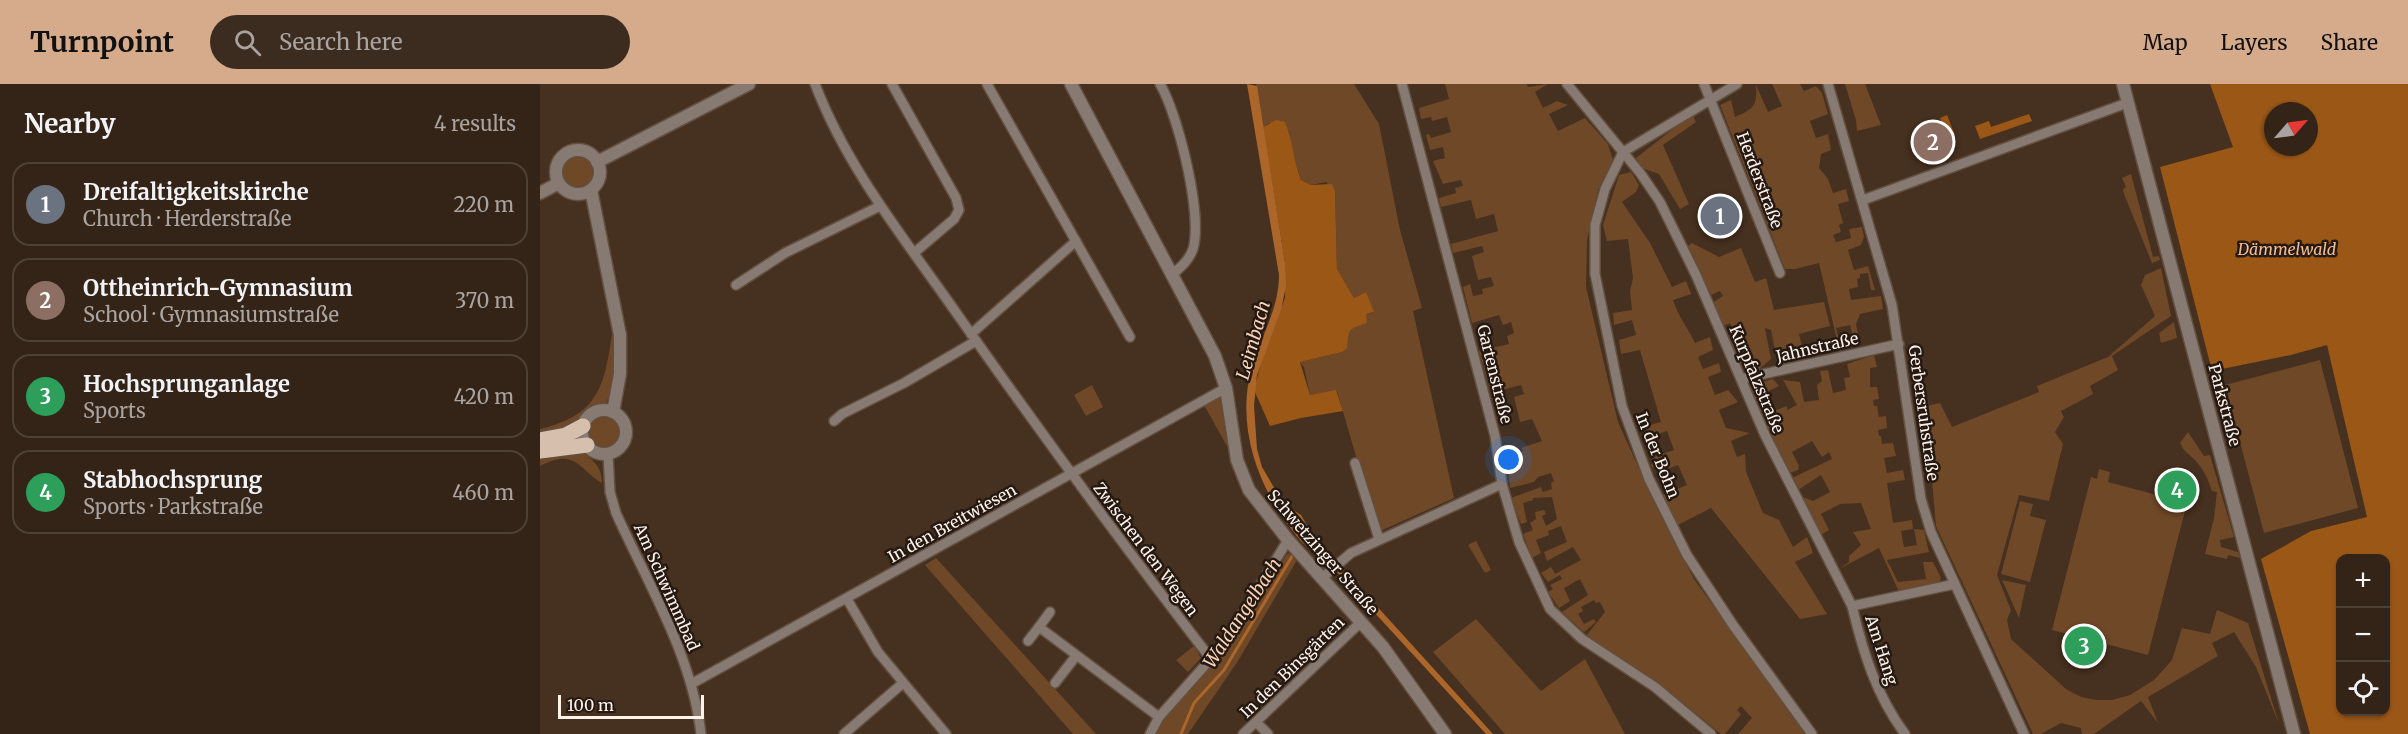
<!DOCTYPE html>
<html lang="en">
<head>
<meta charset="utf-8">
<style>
	:root { --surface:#342417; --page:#3c2c20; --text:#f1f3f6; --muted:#a9a4a1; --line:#4e4136; --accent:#d6ab8b }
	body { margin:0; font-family:Merriweather,serif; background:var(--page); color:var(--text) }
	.controls { position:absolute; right:18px; bottom:18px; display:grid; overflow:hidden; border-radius:12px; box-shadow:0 2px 4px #0004 }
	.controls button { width:54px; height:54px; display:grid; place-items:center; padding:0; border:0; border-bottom:2px solid var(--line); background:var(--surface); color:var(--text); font:30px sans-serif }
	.compass { position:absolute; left:1724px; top:18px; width:54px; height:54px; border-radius:50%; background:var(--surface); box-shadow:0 2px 4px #0004; rotate:62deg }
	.scale { position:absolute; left:18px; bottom:15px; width:146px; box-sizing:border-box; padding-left:6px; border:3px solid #fef2e9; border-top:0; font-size:16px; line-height:21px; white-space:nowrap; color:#fef2e9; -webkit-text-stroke:4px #251a13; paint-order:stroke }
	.you { position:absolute; left:969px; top:376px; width:21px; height:21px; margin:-15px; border:4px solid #fff; border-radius:50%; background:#1a73e8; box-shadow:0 0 0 9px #1a73e833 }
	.badge { display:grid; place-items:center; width:39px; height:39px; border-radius:50%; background:var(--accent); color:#fff; font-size:20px; font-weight:700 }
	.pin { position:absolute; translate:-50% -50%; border:3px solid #fff; box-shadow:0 2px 6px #0006 }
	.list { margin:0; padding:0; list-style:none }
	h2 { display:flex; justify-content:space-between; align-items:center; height:78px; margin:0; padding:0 24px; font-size:26px }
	h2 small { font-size:20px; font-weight:400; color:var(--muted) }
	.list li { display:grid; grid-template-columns:39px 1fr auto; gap:18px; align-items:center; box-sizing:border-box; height:84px; margin:0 12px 12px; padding:0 12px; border:2px solid var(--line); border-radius:18px }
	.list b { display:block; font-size:22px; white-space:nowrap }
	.list p { margin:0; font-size:20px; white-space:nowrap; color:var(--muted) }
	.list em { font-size:20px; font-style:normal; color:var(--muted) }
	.icon { flex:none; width:33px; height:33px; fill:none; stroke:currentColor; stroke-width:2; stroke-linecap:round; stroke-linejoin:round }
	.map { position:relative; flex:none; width:1868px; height:650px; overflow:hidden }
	header { display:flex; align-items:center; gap:36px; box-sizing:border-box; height:84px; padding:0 30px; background:var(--accent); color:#111 }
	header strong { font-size:28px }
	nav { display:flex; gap:33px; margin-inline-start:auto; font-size:21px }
	.search { width:420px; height:54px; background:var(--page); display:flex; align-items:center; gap:15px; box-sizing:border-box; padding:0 21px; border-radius:33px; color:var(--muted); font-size:22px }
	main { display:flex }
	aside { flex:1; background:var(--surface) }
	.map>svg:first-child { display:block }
	.green { fill:#6f4827 }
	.forest { fill:#9b5716; fill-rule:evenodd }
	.water { fill:#ac6629 }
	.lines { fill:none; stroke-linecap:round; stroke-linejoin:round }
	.stream { stroke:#ac6629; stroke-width:3 }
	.minor-casing { stroke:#634f3f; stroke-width:12 }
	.tertiary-casing { stroke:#634f3f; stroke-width:15 }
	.primary-casing { stroke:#634f3f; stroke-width:18 }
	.minor { stroke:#867a72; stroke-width:9 }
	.tertiary { stroke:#867a72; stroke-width:12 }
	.primary { stroke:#d7bfad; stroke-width:15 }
	.labels { text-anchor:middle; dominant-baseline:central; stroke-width:5; stroke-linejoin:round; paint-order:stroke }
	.street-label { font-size:16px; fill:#fef2e9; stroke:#251a13 }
	.park-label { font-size:16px; font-style:italic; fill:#f5bb90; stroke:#251a13 }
	.water-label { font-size:18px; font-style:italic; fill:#fbd4b7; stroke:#251a13 }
</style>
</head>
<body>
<header>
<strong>Turnpoint</strong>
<div class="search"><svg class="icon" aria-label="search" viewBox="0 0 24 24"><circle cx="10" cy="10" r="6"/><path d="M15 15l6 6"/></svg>Search here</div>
<nav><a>Map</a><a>Layers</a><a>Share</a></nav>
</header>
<main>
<aside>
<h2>Nearby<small>4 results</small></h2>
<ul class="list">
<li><span class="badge" style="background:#6b7280">1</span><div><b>Dreifaltigkeitskirche</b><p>Church · Herderstraße</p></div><em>220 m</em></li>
<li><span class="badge" style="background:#8d6e63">2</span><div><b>Ottheinrich-Gymnasium</b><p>School · Gymnasiumstraße</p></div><em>370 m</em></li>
<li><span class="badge" style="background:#2e9e5b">3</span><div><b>Hochsprunganlage</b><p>Sports</p></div><em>420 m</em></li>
<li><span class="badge" style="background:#2e9e5b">4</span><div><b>Stabhochsprung</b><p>Sports · Parkstraße</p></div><em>460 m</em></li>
</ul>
</aside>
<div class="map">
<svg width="1868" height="650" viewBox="0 0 1868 650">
	<rect width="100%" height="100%" fill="#46301f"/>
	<g class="green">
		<polygon points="716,0 814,0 839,40 860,146 882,224 873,227 914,414 838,448 797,307 770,311 764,283 760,278 802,268 809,245 827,239 825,230 833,229 826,208 814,214 797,185 795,107 786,98 771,101 761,96 751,67 749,48 729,39 723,43"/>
		<polygon points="905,0 987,0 988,3 1008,0 995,8 1003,24 1017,17 1028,21 1009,30 1018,47 1045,34 1068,60 1073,76 1058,106 1047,156 1046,203 1078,338 1115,420 1154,495 1265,650 1198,650 1212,634 1201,622 1197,626 1201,630 1185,650 1181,650 1117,598 1046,552 1065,528 1060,518 1056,519 1054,516 1041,523 1043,527 1038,530 1044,540 1054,535 1056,538 1044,548 1022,528 1048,511 1040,495 1024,504 1030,517 1019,524 1008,508 1013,505 1010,501 1022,495 1020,491 1008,498 1001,489 1011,483 1015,490 1041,476 1033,463 1007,477 1004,468 1027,458 1021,442 1008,447 1009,451 996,456 1001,469 992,474 983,450 993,446 990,439 996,435 995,428 1004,426 1006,430 1002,432 1006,442 1017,435 1012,413 993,414 993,416 983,419 987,438 981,440 971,414 1001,403 1003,408 1012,405 1011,399 1014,397 1011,389 998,393 994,398 970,404 967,374 983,367 981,364 1002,357 992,335 980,338 974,313 984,310 981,301 961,306 966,326 956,328 939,267 969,260 967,252 974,249 971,238 963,241 959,231 932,239 923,203 930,200 933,212 943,210 942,205 954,202 951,193 938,196 932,172 944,168 942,162 913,169 911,160 958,147 954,130 936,135 931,116 901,123 899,114 916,109 915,104 923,102 921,96 903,100 893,77 905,74 903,63 890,66 886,51 889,50 891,54 911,48 907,33 892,37 891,33 881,35 879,24 909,15"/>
		<path d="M 1232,0 L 1260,0 L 1264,7 L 1276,2 L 1282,9 L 1288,30 L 1270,37 L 1276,54 L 1288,50 L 1291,66 L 1281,70 L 1279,84 L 1288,95 L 1293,109 L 1306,105 L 1309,117 L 1298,120 L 1303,139 L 1299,141 L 1301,148 L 1293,151 L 1296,158 L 1311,154 L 1309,145 L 1322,143 L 1324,153 L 1321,161 L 1308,166 L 1314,186 L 1328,182 L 1335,206 L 1331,206 L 1328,189 L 1320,190 L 1320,194 L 1317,195 L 1318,203 L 1309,205 L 1311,216 L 1341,212 L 1343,225 L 1320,230 L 1316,240 L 1319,256 L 1314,257 L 1310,241 L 1296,244 L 1302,268 L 1300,269 L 1279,179 L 1255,185 L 1245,185 L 1180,21 L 1191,16 L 1195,33 C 1215,25 1217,21 1216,1 L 1228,28 L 1242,22 Z"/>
		<polygon points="1305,0 1325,0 1341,41 1317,47 1316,36"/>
		<polygon points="1152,30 1156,38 1123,61 1149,120 1140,125 1119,90 1102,84 1096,74"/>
		<circle cx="38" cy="88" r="15"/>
		<path d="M 1091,88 L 1099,101 L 1096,108 L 1082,118 L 1110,159 L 1132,203 L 1146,197 L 1151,210 L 1133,216 C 1138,232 1148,244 1155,259 L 1170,253 L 1173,266 L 1158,273 L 1163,285 L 1179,279 L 1181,288 L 1168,293 L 1175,311 L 1188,306 L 1198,318 L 1179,326 L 1186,344 L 1210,349 L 1191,357 L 1197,373 L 1205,370 L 1206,388 L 1223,429 L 1239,436 L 1253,463 L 1267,453 L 1273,469 L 1255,478 L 1287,530 L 1260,535 L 1171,424 L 1138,441 L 1123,411 L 1147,401 L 1138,381 L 1120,388 L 1111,382 L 1114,373 L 1134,366 L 1127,347 L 1107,354 L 1106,342 L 1121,338 L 1100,266 L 1081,270 L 1079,256 L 1096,251 L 1092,236 L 1074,241 L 1073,229 L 1092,226 L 1090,207 L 1093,194 L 1088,155 L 1067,157 L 1063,141 L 1079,91 Z"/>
		<polygon points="1591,90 1613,173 1619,172 1620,176 1612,179 1584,110 1583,105 1586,103 1582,94"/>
		<polygon points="1152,159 1179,173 1201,164 1215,198 1226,194 1234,226 1284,218 1290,242 1259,250 1266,277 1238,283 1231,246 1225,244 1231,275 1217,287 1209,289 1203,285 1190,258 1200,256 1197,244 1192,243 1190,239 1183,242 1172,219 1183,212 1180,207 1171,211 1148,162"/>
		<polygon points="1621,184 1631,232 1572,272 1578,286 1550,302 1553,310 1521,327 1524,333 1515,348 1523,360 1509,417 1479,411 1457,491 1471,526 1467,536 1471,555 1526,605 1541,613 1556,616 1572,616 1590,611 1614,596 1632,576 1642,544 1670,550 1677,526 1708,539 1739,640 1716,583 1694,548 1672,559 1678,572 1608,613 1618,639 1601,617 1554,650 1542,650 1541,644 1521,639 1501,650 1493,650 1396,442 1389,362 1382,323 1400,319 1412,343 1499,308 1497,302 1568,273 1615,232 1601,201 1605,191"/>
		<polygon points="1634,238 1637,254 1621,259 1619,249"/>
		<path d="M 72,250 C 81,267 74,309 63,324 L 52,327 L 36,344 L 0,353 L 0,345 C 58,331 64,304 72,250 Z"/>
		<polygon points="1334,271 1337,283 1330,284 1330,303 1337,303 1339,315 1333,316 1334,322 1337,322 1339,333 1346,332 1347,344 1338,346 1339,352 1341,352 1342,360 1353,359 1356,372 1344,374 1347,389 1363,386 1365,396 1347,399 1353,439 1372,436 1373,445 1361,447 1364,463 1377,461 1374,445 1384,446 1389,468 1347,476 1358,498 1386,495 1383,478 1393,478 1401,494 1399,498 1359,508 1339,464 1299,485 1309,478 1309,472 1321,461 1313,448 1331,445 1321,419 1300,420 1281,430 1289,446 1281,451 1263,413 1273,417 1290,408 1281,391 1258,406 1252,394 1292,375 1289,368 1282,373 1272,357 1252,368 1259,382 1258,386 1249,389 1208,302 1233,295 1239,302 1224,309 1231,328 1247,322 1247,326 1257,321 1243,296 1260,298 1264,318 1279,316 1277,301 1282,297 1280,287 1288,286 1293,309 1306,306 1304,294 1310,293 1307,280"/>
		<polygon points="1780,276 1818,424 1724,449 1685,301"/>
		<polygon points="552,301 563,323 546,332 534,311"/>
		<polygon points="680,313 688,364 664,321"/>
		<circle cx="64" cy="348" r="15"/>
		<path d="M 1648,348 L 1664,372 L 1670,371 L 1694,453 L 1680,456 L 1681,463 L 1698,468 L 1700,474 L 1688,471 L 1687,475 L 1665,470 L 1674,434 L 1677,408 L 1672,407 C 1668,395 1664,386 1656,377 C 1649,370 1644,368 1640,359 Z"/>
		<path d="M 40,367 C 53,376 62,382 62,399 C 39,386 36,363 0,382 L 0,373 Z"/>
		<polygon points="1559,385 1570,388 1568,398 1647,419 1608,571 1512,546 1551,393 1557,395"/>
		<polygon points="1480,417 1493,420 1490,432 1506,436 1490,498 1461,490"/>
		<polygon points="936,457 951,486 945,489 928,461"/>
		<polygon points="751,469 757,476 698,577 648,650 610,650 671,575 682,572 747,470"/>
		<polygon points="396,474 556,650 533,650 385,481"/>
		<polygon points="1462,496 1486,501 1479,534"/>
		<polygon points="936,535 1001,607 1045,575 1085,650 965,650 893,568"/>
		<polygon points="654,562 661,574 648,588 636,576"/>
	</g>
	<g class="forest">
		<path d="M 1670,0 L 1868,0 L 1868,650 L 1770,650 L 1721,475 L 1771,447 L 1827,433 L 1787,261 L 1751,271 L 1672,287 L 1620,83 L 1693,63 ZM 1733,27 L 1769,27 L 1769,63 L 1733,63 ZM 1846,474 L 1846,628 L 1800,628 L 1800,474 Z"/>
		<polygon points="1489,30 1492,37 1440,55 1435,42 1449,37 1451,43"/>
		<polygon points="1407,31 1415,51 1407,54 1400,34"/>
		<path d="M 736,36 L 745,38 C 753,56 753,77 761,96 L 771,101 L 792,100 L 795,107 L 797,185 L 814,214 L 826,208 L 834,228 L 826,230 L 827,239 C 807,246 809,244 807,264 L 802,268 L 760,278 L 770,311 L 796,306 L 803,327 L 761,334 L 730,342 L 714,306 L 722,275 L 745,214 L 745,179 L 723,43 Z"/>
	</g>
	<path class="water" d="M 707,0 L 717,2 L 745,179 L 746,202 L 741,226 L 717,291 L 714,322 L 717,365 L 722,383 L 739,412 L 747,422 L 761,431 L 774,453 L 953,650 L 946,650 L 799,490 C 790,482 781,473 772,465 C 768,462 764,461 761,457 C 721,411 694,346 712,283 C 721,252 739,225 739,191 Z"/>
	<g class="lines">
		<polyline class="stream" points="641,650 654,619 684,586 754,469"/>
		<defs>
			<g id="minor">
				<path d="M 275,0 C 307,84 364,154 415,227 C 498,345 583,461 671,575"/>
				<polyline points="352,0 416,114 419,126 414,135 374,169"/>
				<polyline points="447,0 590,253"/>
				<path d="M 620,0 C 638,30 663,131 653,165 C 649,176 642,182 633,190"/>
				<polyline points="862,0 955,352 962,400 979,458 1010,525 1042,555 1115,603 1171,650"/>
				<polyline points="1027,0 1101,90 1120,118 1156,191 1225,351 1312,522 1415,500"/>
				<polyline points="1164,0 1240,189"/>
				<polyline points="1197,0 1083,68 1065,105 1055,141 1055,190 1082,322 1109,395 1147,471 1193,541 1272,650"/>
				<polyline points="1288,0 1352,221 1381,415 1391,448 1484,650"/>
				<polyline points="1323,116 1587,19"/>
				<polyline points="196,201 245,169 340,122"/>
				<polyline points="431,250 536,157"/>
				<polyline points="1201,295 1359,260"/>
				<polyline points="294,337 302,330 364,299 436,257"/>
				<path d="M 68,370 L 70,408 L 76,429 C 108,500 152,571 161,650"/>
				<polyline points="815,379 839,455"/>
				<polyline points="782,494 811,469 962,400"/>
				<polyline points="307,515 338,568 406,650"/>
				<path d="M 1312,522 C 1323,568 1336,611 1365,650"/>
				<polyline points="510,528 499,543 619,633"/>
				<polyline points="488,557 499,543"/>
				<polyline points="515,599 536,572"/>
				<polyline points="151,600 686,304"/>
				<polyline points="716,638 728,650"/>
				<polyline points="304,650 363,599"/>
				<polyline points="610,650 619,633 684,560 748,456"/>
				<polyline points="703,650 821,538"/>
			</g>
			<g id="tertiary">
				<polyline points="531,0 675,272 686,304 697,376 709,406 748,456 843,563 905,650"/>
				<polyline points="1583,0 1754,650"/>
				<circle cx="38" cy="88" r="22"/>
				<polyline points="57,78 209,0"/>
				<polyline points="51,106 80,251 80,290 73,328"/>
				<polyline points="0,109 19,99"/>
				<circle cx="64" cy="348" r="22"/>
			</g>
			<g id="primary">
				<polyline points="0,356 26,351 43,342"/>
				<polyline points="0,367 47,361"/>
			</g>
		</defs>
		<use href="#minor" class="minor-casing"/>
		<use href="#tertiary" class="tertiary-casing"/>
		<use href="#primary" class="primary-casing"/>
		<use href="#minor" class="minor"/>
		<use href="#tertiary" class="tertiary"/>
		<use href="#primary" class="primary"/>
	</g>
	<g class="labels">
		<g class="street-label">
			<text transform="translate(1220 96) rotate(69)">Herderstraße</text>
			<text transform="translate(1277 263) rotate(-13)">Jahnstraße</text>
			<text transform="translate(955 290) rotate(76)">Gartenstraße</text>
			<text transform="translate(1217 295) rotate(67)">Kurpfalzstraße</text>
			<text transform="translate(1685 321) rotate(75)">Parkstraße</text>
			<text transform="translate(1384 329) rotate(82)">Gerbersruhstraße</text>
			<text transform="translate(1118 371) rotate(68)">In der Bohn</text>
			<text transform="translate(412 439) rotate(-29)">In den Breitwiesen</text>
			<text transform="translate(606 465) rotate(53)">Zwischen den Wegen</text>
			<text transform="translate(783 468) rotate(49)">Schwetzinger Straße</text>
			<text transform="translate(127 503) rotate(66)">Am Schwimmbad</text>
			<text transform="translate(1342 566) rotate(72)">Am Hang</text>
			<text transform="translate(752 583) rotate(-44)">In den Binsgärten</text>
		</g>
		<g class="park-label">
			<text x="1747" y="165">Dämmelwald</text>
		</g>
		<g class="water-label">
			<text transform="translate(713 256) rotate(-74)">Leimbach</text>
			<text transform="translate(702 529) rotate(-57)">Waldangelbach</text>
		</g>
	</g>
</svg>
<div class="controls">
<button>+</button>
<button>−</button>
<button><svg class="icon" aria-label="locate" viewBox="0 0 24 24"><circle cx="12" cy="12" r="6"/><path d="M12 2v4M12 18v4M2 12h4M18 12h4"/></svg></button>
</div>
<svg class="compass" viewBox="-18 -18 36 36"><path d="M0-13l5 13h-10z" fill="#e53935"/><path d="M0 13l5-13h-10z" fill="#a9a4a1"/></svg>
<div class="scale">100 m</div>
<div class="you"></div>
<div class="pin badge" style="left:1180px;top:132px;background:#6b7280">1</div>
<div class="pin badge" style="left:1393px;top:58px;background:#8d6e63">2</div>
<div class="pin badge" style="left:1544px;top:562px;background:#2e9e5b">3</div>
<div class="pin badge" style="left:1637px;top:406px;background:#2e9e5b">4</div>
</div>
</main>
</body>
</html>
